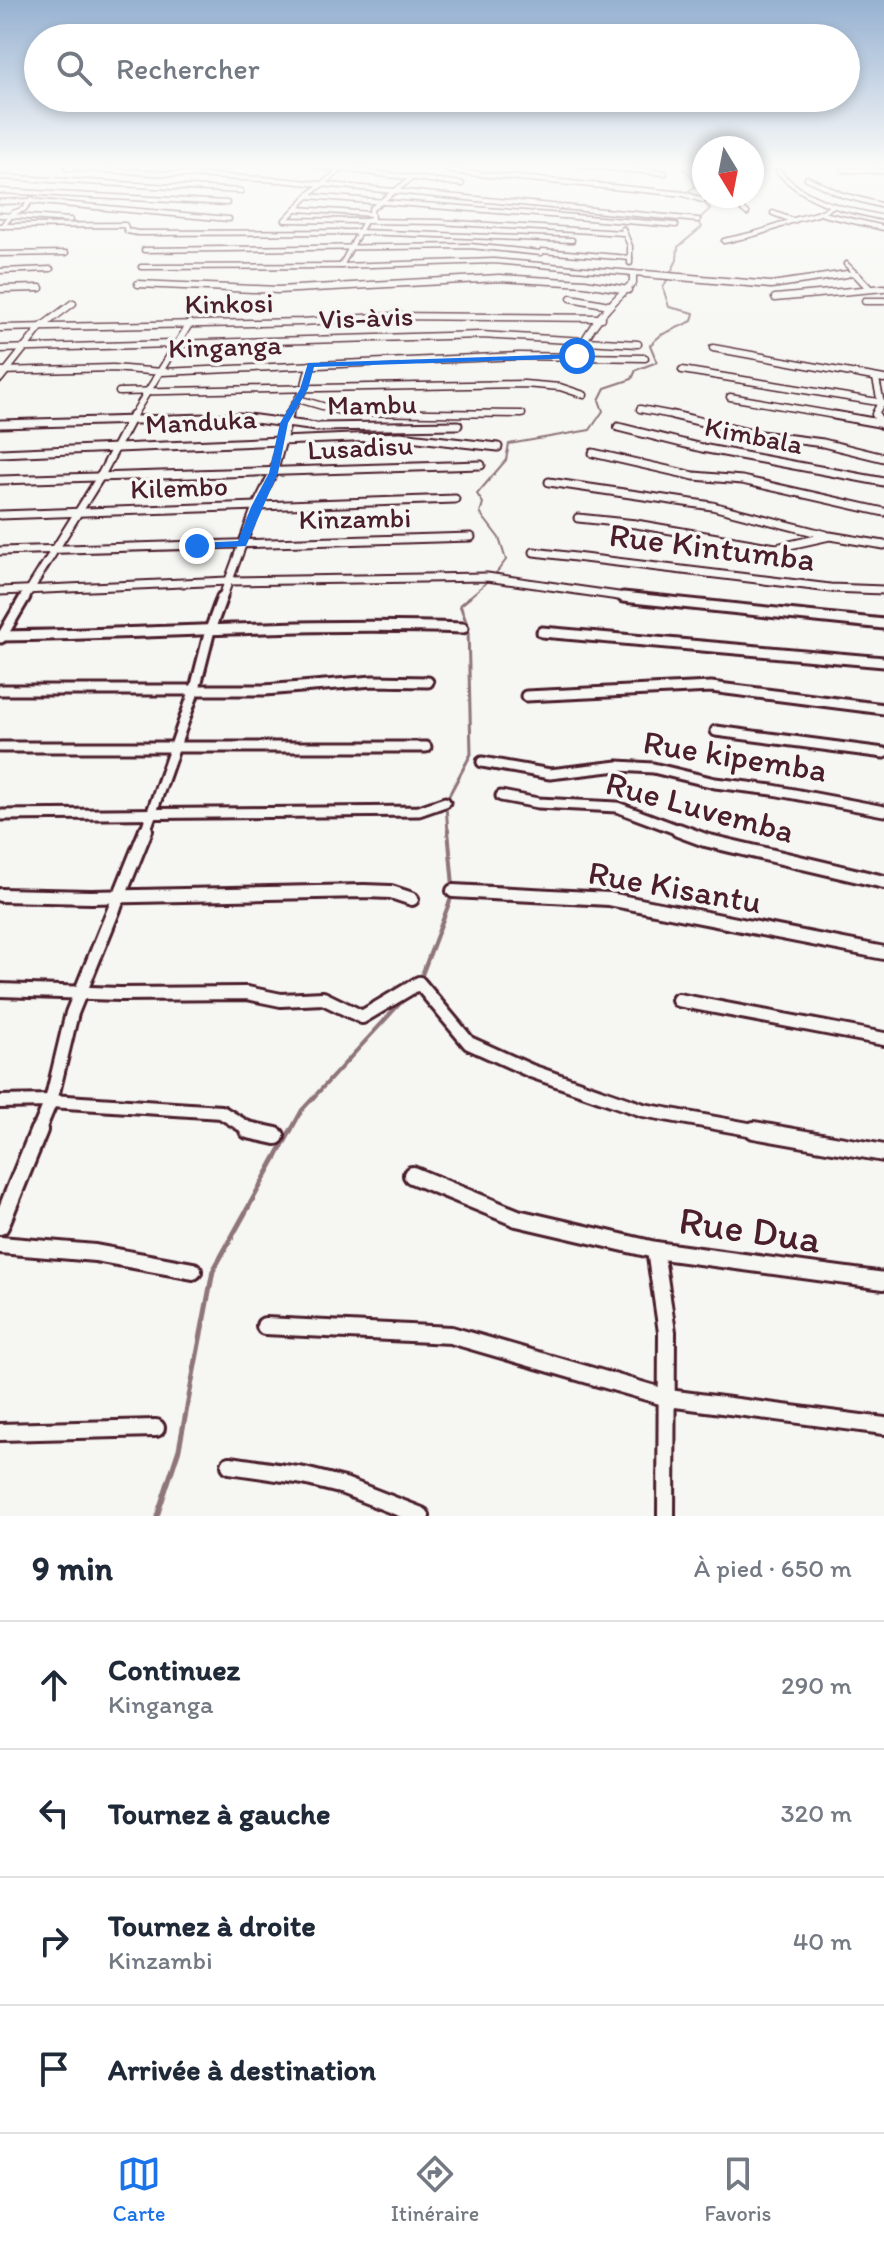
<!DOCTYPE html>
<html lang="fr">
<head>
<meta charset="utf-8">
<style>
	:root { --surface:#fff; --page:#f2f2f3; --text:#1f2937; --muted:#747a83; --line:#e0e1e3; --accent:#1a73e8 }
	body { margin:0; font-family:Itim,sans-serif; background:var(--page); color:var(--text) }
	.compass { position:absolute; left:692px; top:136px; width:72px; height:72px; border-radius:50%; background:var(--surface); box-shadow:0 4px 12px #0003; rotate:170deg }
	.stop { position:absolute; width:24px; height:24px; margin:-18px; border:6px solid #1a73e8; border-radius:50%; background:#fff }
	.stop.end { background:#1a73e8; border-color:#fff; box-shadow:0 2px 8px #0008 }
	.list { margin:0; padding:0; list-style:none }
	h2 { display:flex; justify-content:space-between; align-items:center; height:104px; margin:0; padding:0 32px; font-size:34px }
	h2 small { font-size:26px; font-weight:400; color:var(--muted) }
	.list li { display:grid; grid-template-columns:52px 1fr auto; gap:24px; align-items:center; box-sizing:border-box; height:128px; padding:0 32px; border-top:2px solid var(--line) }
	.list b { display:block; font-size:30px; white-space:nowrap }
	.list p { margin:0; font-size:26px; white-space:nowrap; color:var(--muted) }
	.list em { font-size:26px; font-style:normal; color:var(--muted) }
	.icon { flex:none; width:44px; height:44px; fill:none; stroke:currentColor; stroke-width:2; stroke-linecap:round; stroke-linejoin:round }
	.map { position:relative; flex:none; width:884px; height:1516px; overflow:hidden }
	.search { position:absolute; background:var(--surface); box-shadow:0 4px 12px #0003; left:24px; right:24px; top:24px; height:88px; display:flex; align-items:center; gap:20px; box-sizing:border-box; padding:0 28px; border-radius:44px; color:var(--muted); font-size:30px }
	.sheet { height:616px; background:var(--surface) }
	nav { display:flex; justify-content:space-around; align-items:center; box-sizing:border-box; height:112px; border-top:2px solid var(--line); background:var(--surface); font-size:22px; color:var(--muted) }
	nav a { display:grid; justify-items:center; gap:4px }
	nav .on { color:var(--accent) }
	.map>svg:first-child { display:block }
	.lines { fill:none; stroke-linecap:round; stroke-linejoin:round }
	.stream-far3 { stroke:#8e747a; stroke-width:2 }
	.stream-far2 { stroke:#8e747a; stroke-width:3 }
	.stream-far1 { stroke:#8e747a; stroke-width:4 }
	.stream { stroke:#8e747a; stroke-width:5 }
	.street-far5-casing { stroke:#4a1f2b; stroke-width:7 }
	.street-far4-casing { stroke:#4a1f2b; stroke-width:9 }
	.street-far3-casing { stroke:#4a1f2b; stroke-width:11 }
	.street-far2-casing { stroke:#4a1f2b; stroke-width:15 }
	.street-far1-casing { stroke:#4a1f2b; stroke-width:18 }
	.street-casing { stroke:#4a1f2b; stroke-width:22 }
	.street-far5 { stroke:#f6f6f2; stroke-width:4 }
	.street-far4 { stroke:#f6f6f2; stroke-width:6 }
	.street-far3 { stroke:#f6f6f2; stroke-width:7 }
	.street-far2 { stroke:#f6f6f2; stroke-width:9 }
	.street-far1 { stroke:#f6f6f2; stroke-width:12 }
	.street { stroke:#f6f6f2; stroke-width:16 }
	.route { fill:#1a73e8 }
	.labels { text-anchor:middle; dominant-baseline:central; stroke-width:7; stroke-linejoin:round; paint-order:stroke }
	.far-street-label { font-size:28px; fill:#4a1f2b; stroke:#f6f6f2 }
	.street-label { font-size:34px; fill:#4a1f2b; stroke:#f6f6f2 }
	.near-street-label { font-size:40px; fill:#4a1f2b; stroke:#f6f6f2 }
</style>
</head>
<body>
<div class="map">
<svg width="884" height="1516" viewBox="0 0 884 1516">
	<rect width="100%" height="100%" fill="#f6f6f2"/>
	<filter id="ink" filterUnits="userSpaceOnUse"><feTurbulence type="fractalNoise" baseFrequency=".0125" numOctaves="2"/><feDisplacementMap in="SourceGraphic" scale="16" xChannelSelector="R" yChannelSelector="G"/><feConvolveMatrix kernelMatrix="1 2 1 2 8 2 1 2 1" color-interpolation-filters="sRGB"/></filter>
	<g filter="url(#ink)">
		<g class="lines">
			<g class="stream-far3">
				<polyline points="680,165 691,176 695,187 688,191 697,197"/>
				<polyline points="467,599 493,577 506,560 499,538 480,513 483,503 477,494 506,460 509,444 590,430 603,411 599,400 605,388 632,379 636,370 657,362 650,345 661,335 692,321 694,313 669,307 663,288 677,260 678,247 702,227 698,220 710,209 703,201"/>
			</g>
			<g class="stream-far2">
				<polyline points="447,799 471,754 468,627 460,605 470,597"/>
				<polyline points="446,806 448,832"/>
			</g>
			<g class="stream-far1">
				<polyline points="448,830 453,886"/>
				<polyline points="420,980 453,893"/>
				<polyline points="290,1132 302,1110 405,998"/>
			</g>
			<polyline class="stream" points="157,1516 179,1449 213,1271 291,1130"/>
			<defs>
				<g id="street-far5">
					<polyline points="577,165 665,173"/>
					<polyline points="319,167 342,169 312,192 285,220 439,222 623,233"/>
					<polyline points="66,168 279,180 698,220"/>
					<polyline points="342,169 462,184"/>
					<polyline points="843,170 884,171"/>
					<polyline points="449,171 684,194 702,200 726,196 747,213"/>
					<path d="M 778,171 C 806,203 844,209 884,218"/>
					<polyline points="0,177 241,191"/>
					<polyline points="412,178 371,209 372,218 365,221 341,266 494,261 668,276"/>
					<polyline points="807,178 842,195 884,206"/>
					<polyline points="0,191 227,203"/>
					<polyline points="308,196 676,225"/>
					<polyline points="0,202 29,201 229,219"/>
					<polyline points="297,209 371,214"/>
					<polyline points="773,213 794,221"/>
					<polyline points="823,214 884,228"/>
					<polyline points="0,215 70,220"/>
					<polyline points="0,226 125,225 127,231 138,233 360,232 572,240"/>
					<polyline points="3,226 13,213 24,209 32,199"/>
					<polyline points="623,229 630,246 630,263"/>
					<path d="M 724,241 C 746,236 766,232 786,223 C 803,215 818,218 833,205"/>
					<polyline points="144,250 470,246 541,253"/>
					<polyline points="542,251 630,258"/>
					<polyline points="0,254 66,253"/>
					<polyline points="846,264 858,276"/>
					<polyline points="141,267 341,266"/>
					<polyline points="0,271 51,269"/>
					<polyline points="833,276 855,273"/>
				</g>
				<g id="street-far4">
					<polyline points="645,274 771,285 847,274"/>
					<polyline points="856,274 869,288"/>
					<polyline points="138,284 278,290 499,278 585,283 628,290"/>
					<polyline points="0,289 40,288"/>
					<polyline points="571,298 609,305"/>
					<polyline points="775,298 884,288"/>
					<polyline points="865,301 884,301"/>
					<polyline points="0,328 302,322 393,316 602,318"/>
					<polyline points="713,348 884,379"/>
					<polyline points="0,349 481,335 638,344"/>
					<path d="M 577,356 C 589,326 610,304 633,283 L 633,274"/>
					<polyline points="682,370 884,403"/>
					<polyline points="0,371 113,368 162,372 519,356 645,358"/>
					<polyline points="0,379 41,327 73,303"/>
					<polyline points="876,379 881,403 875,414 877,417"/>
					<polyline points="119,392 524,384 560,387 584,395"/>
					<polyline points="730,397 846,417"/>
					<polyline points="298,399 343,412 522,414"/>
					<polyline points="640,409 683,417"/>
					<polyline points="132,417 190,323"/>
					<polyline points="230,417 242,417"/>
					<polyline points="287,417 304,389 310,365"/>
				</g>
				<g id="street-far3">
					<polyline points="673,415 753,434 823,443 884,458"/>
					<polyline points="834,415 884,424"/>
					<polyline points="876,415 882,425"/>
					<polyline points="0,424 240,417 317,427 458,425"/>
					<polyline points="618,427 702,448 884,482"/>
					<polyline points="0,453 400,436 498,447"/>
					<polyline points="593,453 694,476 742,480 884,512"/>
					<polyline points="0,480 481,465"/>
					<polyline points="549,482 712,506 826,535"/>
					<polyline points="0,515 455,499"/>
					<polyline points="578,518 636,524 776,548 830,536 884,545"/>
					<polyline points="0,551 471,537"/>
					<polyline points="534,552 830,588 884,590"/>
					<polyline points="0,591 228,581 487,577 639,599"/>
					<polyline points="24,599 99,479 133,415"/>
					<polyline points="222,599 256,507 273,473 289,415"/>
				</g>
				<g id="street-far2">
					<polyline points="623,597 884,624"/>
					<polyline points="542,632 884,662"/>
					<path d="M 0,636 C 154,634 309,622 463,628"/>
					<polyline points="1,638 25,597"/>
					<polyline points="0,690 265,690 373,681 428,682"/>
					<polyline points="526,696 711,687 884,709"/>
					<polyline points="716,731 884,753"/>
					<polyline points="0,747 426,747"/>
					<polyline points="482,762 550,774 618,766 653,768 715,783 773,790 884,811"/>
					<polyline points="501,796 538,803 617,807 684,832"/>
					<polyline points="0,815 419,811 445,802"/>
					<polyline points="145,832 195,689 210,630 222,597"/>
				</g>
				<g id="street-far1">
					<polyline points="678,830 705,840 884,882"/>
					<polyline points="453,891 609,899 884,953"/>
					<polyline points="0,895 91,897 364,891 391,892 412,899"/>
					<polyline points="0,990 120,994 247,993 281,1000 323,998 362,1017 419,983 469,1043 531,1071 643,1110 765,1132"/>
					<polyline points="678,1000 884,1039"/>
					<polyline points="0,1102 51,1101 221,1112 254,1132"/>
					<polyline points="38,1132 51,1101 72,1013 146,830"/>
				</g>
				<g id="street">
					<polyline points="248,1130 276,1136"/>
					<polyline points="754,1130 884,1153"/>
					<polyline points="412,1175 517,1218 655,1250 884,1281"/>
					<polyline points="0,1226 39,1130"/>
					<polyline points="0,1245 95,1253 193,1271"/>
					<polyline points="655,1250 667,1332 666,1516"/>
					<polyline points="265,1326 451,1335 668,1398 884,1426"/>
					<polyline points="0,1432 156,1428"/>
					<polyline points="230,1465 304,1476 344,1486 421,1516"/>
				</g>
			</defs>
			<use href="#street-far5" class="street-far5-casing"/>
			<use href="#street-far4" class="street-far4-casing"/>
			<use href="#street-far3" class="street-far3-casing"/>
			<use href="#street-far2" class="street-far2-casing"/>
			<use href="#street-far1" class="street-far1-casing"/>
			<use href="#street" class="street-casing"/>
			<use href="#street-far5" class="street-far5"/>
			<use href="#street-far4" class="street-far4"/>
			<use href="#street-far3" class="street-far3"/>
			<use href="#street-far2" class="street-far2"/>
			<use href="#street-far1" class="street-far1"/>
			<use href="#street" class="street"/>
		</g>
	</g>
	<linearGradient id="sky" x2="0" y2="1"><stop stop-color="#96b1d1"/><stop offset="0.44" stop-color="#fbfbf9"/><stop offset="1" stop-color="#fbfbf9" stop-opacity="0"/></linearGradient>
	<rect width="884" height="377" fill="url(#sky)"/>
	<polygon class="route" points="577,354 580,358 314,367 308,389 288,423 278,473 246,546 197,549 192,546 197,543 238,541 251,507 269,473 280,423 300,389 308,363"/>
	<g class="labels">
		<g class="far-street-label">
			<text transform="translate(229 303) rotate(-1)">Kinkosi</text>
			<text transform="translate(366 317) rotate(-2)">Vis-àvis</text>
			<text transform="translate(225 346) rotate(-2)">Kinganga</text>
			<text transform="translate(372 404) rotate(-1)">Mambu</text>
			<text transform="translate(201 421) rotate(-3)">Manduka</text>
			<text transform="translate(754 435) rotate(11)">Kimbala</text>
			<text transform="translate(360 447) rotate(-3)">Lusadisu</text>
			<text transform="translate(179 487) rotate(-2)">Kilembo</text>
			<text transform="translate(355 518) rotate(-1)">Kinzambi</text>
		</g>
		<g class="street-label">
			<text transform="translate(712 547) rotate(7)">Rue Kintumba</text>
			<text transform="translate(735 756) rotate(9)">Rue kipemba</text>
			<text transform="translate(700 807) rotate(15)">Rue Luvemba</text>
			<text transform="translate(675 887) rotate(10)">Rue Kisantu</text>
		</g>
		<g class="near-street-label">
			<text transform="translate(750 1229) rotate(8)">Rue Dua</text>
		</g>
	</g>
</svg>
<svg class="compass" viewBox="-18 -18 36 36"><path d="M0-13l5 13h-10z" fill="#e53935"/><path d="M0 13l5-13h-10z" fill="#747a83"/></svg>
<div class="stop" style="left:577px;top:356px"></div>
<div class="stop end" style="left:197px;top:546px"></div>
<div class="search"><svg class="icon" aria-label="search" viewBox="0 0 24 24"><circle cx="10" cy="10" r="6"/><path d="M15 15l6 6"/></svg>Rechercher</div>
</div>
<section class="sheet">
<h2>9 min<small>À pied · 650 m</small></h2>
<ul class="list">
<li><svg class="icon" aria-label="ahead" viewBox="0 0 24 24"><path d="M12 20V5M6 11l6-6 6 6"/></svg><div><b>Continuez</b><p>Kinganga</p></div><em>290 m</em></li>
<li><svg class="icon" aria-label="left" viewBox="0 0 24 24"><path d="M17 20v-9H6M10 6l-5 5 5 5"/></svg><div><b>Tournez à gauche</b></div><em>320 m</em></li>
<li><svg class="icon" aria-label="right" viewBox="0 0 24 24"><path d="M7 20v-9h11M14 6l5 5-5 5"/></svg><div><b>Tournez à droite</b><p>Kinzambi</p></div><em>40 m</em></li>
<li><svg class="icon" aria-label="arrive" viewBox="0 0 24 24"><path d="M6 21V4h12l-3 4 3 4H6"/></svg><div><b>Arrivée à destination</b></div></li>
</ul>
</section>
<nav>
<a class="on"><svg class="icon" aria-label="map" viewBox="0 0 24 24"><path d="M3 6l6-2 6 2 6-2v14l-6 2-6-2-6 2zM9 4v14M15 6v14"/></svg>Carte</a>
<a><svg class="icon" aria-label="directions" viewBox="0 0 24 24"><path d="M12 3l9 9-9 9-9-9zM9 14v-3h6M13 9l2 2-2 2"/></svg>Itinéraire</a>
<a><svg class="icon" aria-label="saved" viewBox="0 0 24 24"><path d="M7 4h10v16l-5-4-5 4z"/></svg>Favoris</a>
</nav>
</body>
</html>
